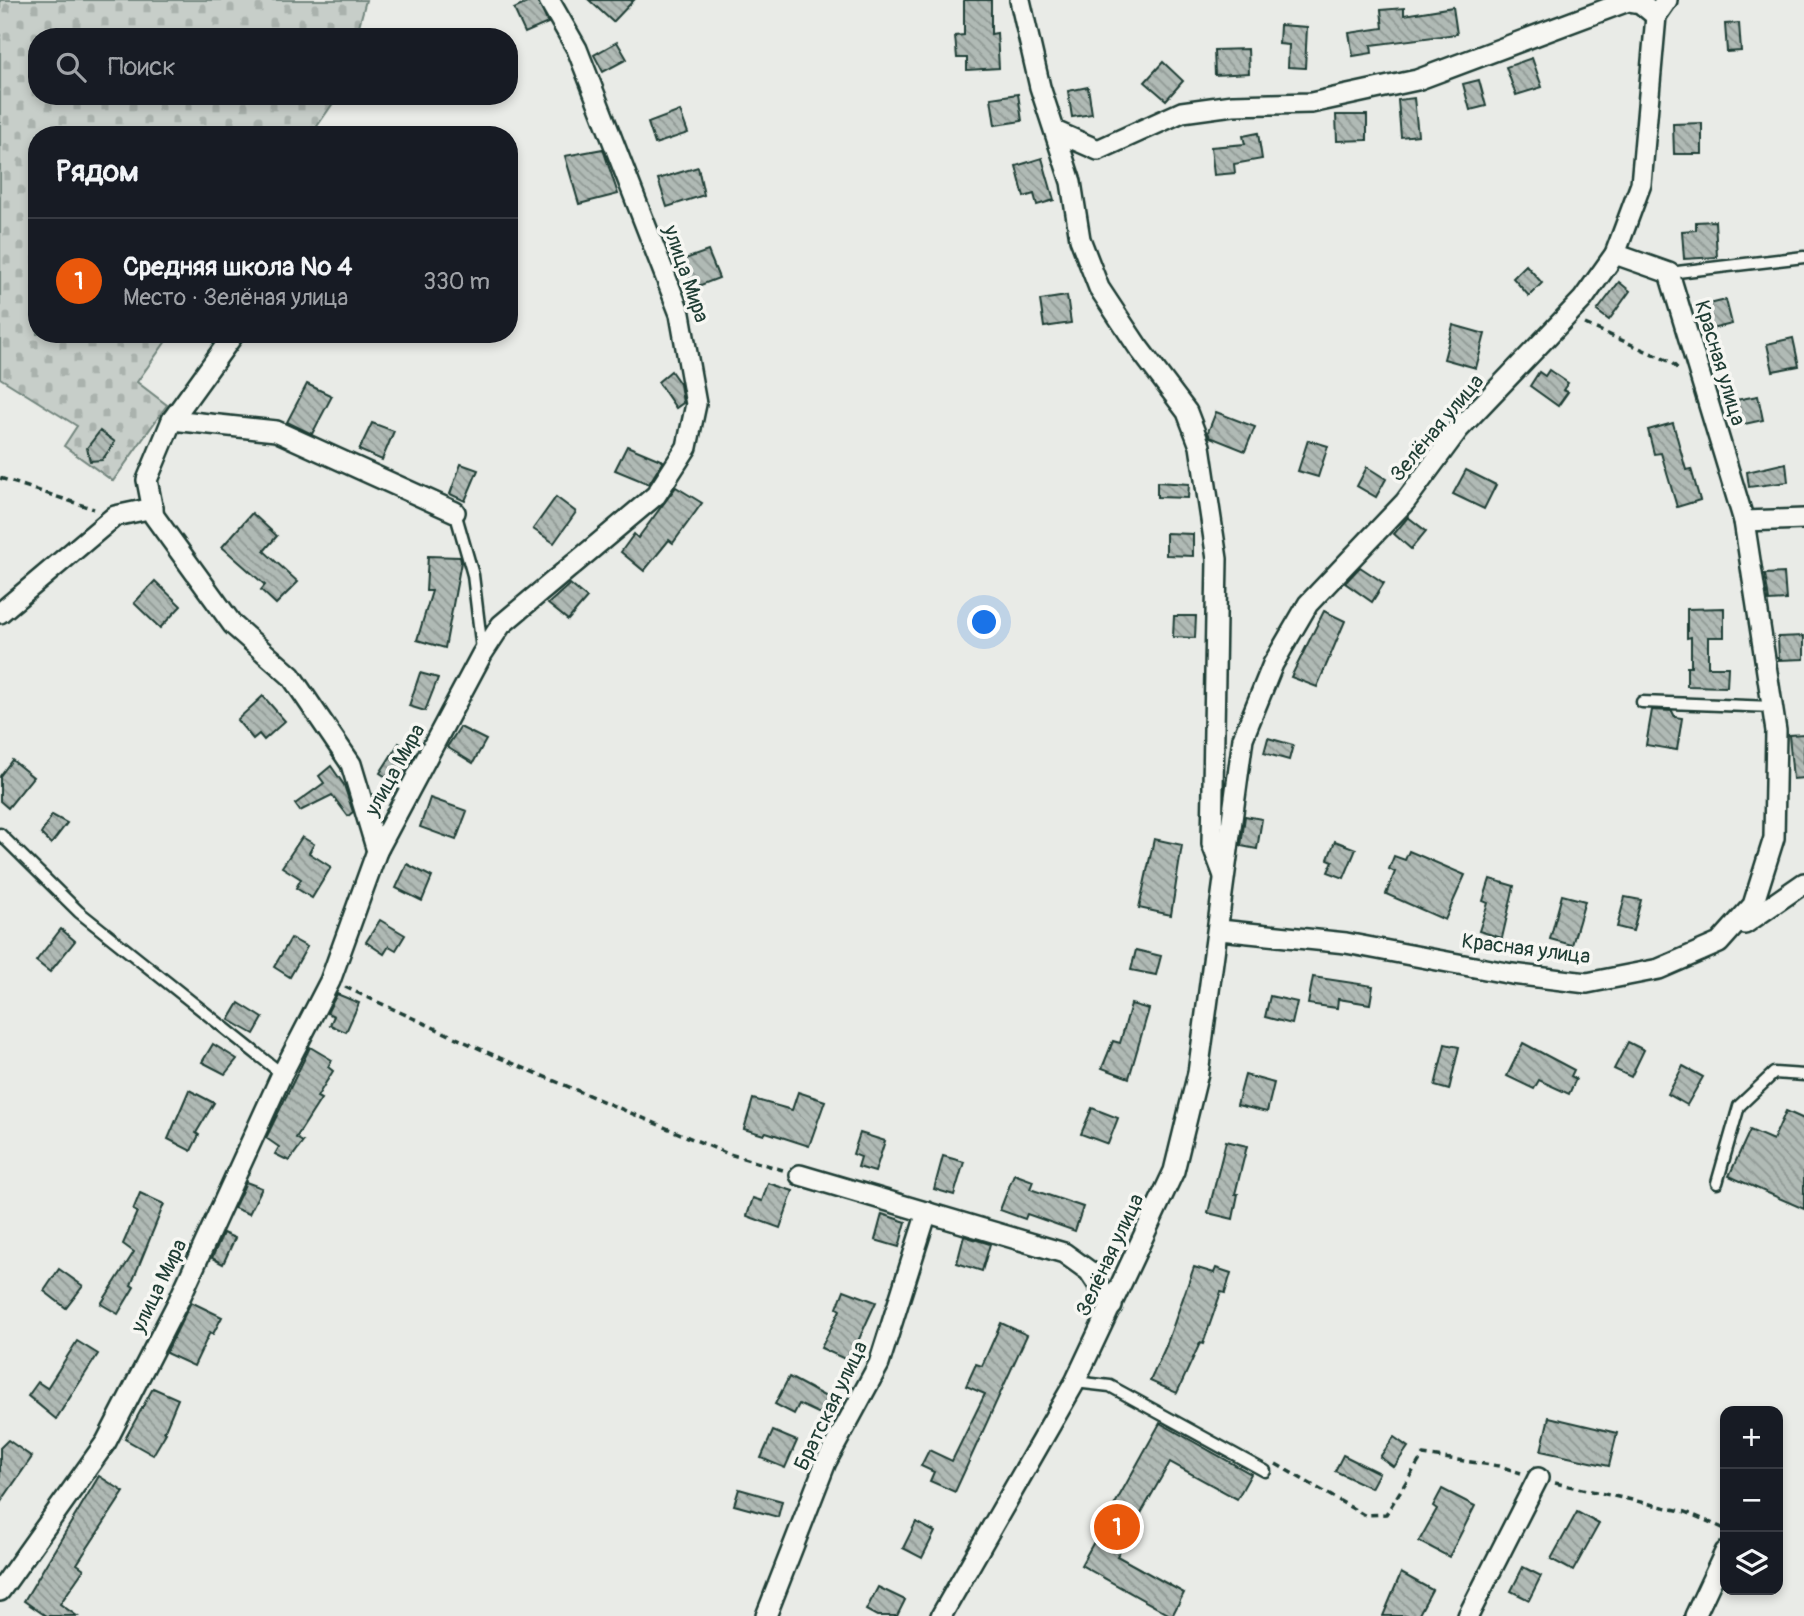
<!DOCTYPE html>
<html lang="ru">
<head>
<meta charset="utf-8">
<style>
	:root { --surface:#171b24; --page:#242831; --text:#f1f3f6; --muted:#9ea1a6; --line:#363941; --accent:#ea580c }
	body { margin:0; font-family:Pangolin,sans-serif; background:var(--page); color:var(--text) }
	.controls { position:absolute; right:21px; bottom:21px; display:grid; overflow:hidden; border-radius:14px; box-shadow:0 4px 10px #0003 }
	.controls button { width:63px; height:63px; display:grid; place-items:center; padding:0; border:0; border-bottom:2px solid var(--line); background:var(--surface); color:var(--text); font:35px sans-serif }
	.you { position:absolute; left:985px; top:623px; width:24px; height:24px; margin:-18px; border:5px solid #fff; border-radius:50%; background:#1a73e8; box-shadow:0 0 0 10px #1a73e833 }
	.badge { display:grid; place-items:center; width:46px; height:46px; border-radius:50%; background:var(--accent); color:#fff; font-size:23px; font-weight:700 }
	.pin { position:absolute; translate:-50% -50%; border:4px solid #fff; box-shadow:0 2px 7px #0006 }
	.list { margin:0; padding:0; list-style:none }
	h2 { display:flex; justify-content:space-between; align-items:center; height:91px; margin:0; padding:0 28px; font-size:30px }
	h2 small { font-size:23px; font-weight:400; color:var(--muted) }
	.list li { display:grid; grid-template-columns:46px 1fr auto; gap:21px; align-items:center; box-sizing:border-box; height:126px; padding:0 28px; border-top:2px solid var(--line) }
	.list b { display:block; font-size:26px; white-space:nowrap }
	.list p { margin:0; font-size:23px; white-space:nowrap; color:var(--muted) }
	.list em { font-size:23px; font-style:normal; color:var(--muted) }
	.icon { flex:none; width:38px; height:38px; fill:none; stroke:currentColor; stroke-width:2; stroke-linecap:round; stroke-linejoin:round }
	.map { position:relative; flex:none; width:1804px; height:1616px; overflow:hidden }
	.search { position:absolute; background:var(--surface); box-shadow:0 4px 10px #0003; left:28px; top:28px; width:490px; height:77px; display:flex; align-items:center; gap:18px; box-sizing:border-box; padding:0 24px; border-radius:28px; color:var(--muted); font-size:26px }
	.panel { position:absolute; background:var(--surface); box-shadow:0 4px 10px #0003; left:28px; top:126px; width:490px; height:217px; border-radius:28px }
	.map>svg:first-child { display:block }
	.cemetery { fill:url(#cemetery-stones); stroke:#73867e; stroke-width:2 }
	.building { fill:url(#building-back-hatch); stroke:#1f3d34; stroke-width:2 }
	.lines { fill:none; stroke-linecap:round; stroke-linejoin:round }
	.service-casing { stroke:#1f3d34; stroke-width:15 }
	.minor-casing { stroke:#1f3d34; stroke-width:24 }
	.path { stroke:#1f3d34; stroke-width:3.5; stroke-dasharray:7 5; stroke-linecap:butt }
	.service { stroke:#f6f6f2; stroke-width:10 }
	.minor { stroke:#f6f6f2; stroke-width:19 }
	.labels { text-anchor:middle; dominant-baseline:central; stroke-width:7; stroke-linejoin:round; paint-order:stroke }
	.street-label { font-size:21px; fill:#1f3d34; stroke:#f6f6f2 }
</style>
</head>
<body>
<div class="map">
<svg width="1804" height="1616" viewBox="0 0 1804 1616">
	<defs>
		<pattern id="cemetery-stones" width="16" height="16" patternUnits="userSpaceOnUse" patternTransform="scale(1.75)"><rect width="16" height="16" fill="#c7cec9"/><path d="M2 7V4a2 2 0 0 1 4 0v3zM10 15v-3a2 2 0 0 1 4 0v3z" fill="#aab2ad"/></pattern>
		<pattern id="building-back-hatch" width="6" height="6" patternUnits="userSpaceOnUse" patternTransform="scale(1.75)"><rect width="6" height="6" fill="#b0bab5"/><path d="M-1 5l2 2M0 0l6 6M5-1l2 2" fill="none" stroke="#8f9894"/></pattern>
	</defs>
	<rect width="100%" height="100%" fill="#e9ebe7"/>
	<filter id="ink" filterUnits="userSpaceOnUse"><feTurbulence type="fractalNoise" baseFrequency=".0143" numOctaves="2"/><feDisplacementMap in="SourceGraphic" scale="14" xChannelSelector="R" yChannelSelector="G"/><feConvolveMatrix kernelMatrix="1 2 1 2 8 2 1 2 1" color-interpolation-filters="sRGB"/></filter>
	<g filter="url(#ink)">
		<polygon class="cemetery" points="0,0 366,0 356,37 37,37 37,96 338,96 311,135 37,135 37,334 171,334 137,382 167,405 113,481 64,446 77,426 0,378"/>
		<g class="building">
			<polygon points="533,0 537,0 548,23 525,33 514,9"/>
			<polygon points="589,0 634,0 613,22"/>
			<polygon points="964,0 991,0 991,34 997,33 999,68 967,70 967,58 957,58 955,36 964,35"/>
			<polygon points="1453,7 1457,34 1371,45 1372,53 1353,56 1349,33 1383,28 1381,10 1404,8 1404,15"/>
			<polygon points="1739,23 1741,51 1727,52 1725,24"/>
			<polygon points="1280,25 1307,27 1305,68 1288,67 1289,45 1279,44"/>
			<polygon points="617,42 627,59 603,72 594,55"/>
			<polygon points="1248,49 1249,73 1215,75 1214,50"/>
			<polygon points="1532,58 1542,87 1516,95 1506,67"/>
			<polygon points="1163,62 1183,81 1166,100 1145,82"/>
			<polygon points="1479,80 1486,106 1470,110 1463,84"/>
			<polygon points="1088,87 1092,114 1072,117 1068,91"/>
			<polygon points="1018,94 1022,121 995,125 991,98"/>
			<polygon points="1414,98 1418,135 1401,137 1398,100"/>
			<polygon points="680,111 688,133 655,144 648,123"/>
			<polygon points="1336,115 1367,115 1367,140 1337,141"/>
			<polygon points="1702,123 1702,154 1674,154 1673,124"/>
			<polygon points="1258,133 1262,159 1234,164 1235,173 1214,175 1211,147 1245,144 1243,136"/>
			<polygon points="603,149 618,194 579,204 565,156"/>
			<polygon points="1042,158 1054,200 1037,205 1034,194 1024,197 1016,166"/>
			<polygon points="698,167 704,195 667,207 658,179"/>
			<polygon points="1715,221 1717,257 1684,259 1682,231 1696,230 1696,222"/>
			<polygon points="708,251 719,278 693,288 682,260"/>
			<polygon points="1526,265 1542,283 1529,296 1513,278"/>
			<polygon points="1619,282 1630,291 1609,320 1597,311"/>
			<polygon points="1067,296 1071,323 1044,327 1040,300"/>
			<polygon points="1726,300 1732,324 1707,330 1701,306"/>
			<polygon points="1453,325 1485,334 1476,368 1444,359"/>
			<polygon points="1793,338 1799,366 1773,371 1767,344"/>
			<polygon points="1549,370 1568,383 1563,390 1568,392 1558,406 1530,386 1539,372 1545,376"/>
			<polygon points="671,371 680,384 683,403 676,408 658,382"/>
			<polygon points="307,384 332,396 312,434 287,422"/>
			<polygon points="1758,396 1763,420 1735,426 1730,401"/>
			<polygon points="1216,412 1255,427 1245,451 1210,437 1208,432"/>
			<polygon points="372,423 394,431 382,460 359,450"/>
			<polygon points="1673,423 1686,470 1691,469 1700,500 1677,507 1661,453 1654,454 1648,430"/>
			<polygon points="100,431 115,442 102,460 90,461 87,448"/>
			<polygon points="1308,440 1328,446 1318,477 1298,471"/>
			<polygon points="627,446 663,461 649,484 615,470"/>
			<polygon points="1786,463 1788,482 1749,487 1747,472"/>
			<polygon points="461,464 478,470 465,501 450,494"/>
			<polygon points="1367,467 1386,479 1376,497 1357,486"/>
			<polygon points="1466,470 1496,485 1484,509 1453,494"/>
			<polygon points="1157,482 1189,484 1188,498 1157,497"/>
			<polygon points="676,487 702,503 673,543 669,540 644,571 621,552 634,534 638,538"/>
			<polygon points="556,497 576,512 554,543 533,529"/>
			<polygon points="252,513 277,536 264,551 298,582 276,604 261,590 265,585 222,547"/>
			<polygon points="1408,517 1426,531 1411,549 1394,534"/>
			<polygon points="1166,533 1193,534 1193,556 1166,555"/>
			<polygon points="428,556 460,557 461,562 445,648 417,640 432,591 426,591"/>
			<polygon points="1360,567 1384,583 1372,602 1345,583"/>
			<polygon points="1784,573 1786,600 1769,601 1765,574"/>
			<polygon points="155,581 181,606 160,628 134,603"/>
			<polygon points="570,584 587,598 568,620 548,604"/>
			<polygon points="1724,608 1724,637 1708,637 1708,667 1728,667 1727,687 1687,686 1687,667 1691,667 1691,637 1687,638 1687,609"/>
			<polygon points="1324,611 1345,621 1317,687 1291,677"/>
			<polygon points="1174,616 1196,616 1195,638 1173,637"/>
			<polygon points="1804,636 1804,659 1779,660 1778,637"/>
			<polygon points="420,673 438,678 425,711 409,706"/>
			<polygon points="263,696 285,721 264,740 259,734 253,739 237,720"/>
			<polygon points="1652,710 1672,711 1675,717 1682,718 1677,750 1646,745"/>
			<polygon points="460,727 486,740 473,763 447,747"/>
			<polygon points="1804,734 1804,778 1793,779 1789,735"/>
			<polygon points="1268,738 1293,745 1289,760 1264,753"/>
			<polygon points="399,743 415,754 397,784 380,773"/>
			<polygon points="12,760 33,777 8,808 0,801 0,776"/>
			<polygon points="331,766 344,785 353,812 348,816 332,795 300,811 295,804 324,783 319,776"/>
			<polygon points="430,798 467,811 456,840 420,827"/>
			<polygon points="52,815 67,823 51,844 41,834"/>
			<polygon points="1245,816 1262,819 1257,849 1241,846"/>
			<polygon points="302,837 314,844 309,853 331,867 312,898 296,888 301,879 282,867"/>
			<polygon points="1154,839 1182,845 1171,915 1139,908"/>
			<polygon points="1335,841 1356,849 1344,878 1328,872 1333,861 1328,859"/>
			<polygon points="1409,851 1465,875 1445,920 1386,894 1395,872 1389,869 1394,856 1405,860"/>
			<polygon points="407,864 432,877 422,901 396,888"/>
			<polygon points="1490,879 1514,886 1502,938 1479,931 1488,903 1483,901"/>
			<polygon points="1562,895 1585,901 1572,945 1550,939"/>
			<polygon points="1625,897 1641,900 1633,931 1617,927"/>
			<polygon points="380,920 405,935 396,950 389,946 384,954 366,942"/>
			<polygon points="61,929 75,941 50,972 36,961"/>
			<polygon points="291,938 307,947 290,977 274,967"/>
			<polygon points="1136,950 1161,956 1156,975 1131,970"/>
			<polygon points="1313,977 1373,986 1370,1004 1338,999 1337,1008 1308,1004"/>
			<polygon points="337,994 359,1003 346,1032 330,1025 334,1016 327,1013"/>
			<polygon points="1270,996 1297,1002 1292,1024 1265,1017"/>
			<polygon points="239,1003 263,1018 254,1034 229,1020"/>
			<polygon points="1131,1004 1149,1009 1129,1078 1102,1068 1113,1041 1120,1043"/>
			<polygon points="1628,1042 1644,1050 1631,1077 1614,1069"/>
			<polygon points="1523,1043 1574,1070 1571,1076 1576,1079 1569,1094 1539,1080 1534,1089 1507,1076"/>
			<polygon points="213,1044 237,1059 225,1074 202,1062"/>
			<polygon points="1445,1044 1459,1047 1449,1090 1435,1086"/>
			<polygon points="310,1047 332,1060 328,1067 333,1071 317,1097 321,1099 296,1138 303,1142 289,1161 275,1154 279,1147 266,1138"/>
			<polygon points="1683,1066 1703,1077 1687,1105 1668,1094"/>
			<polygon points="1245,1075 1274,1083 1267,1112 1237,1105"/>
			<polygon points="189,1090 214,1103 196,1133 199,1135 191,1151 168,1139"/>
			<polygon points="798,1092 825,1101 809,1146 766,1132 764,1135 744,1129 753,1099 792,1110"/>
			<polygon points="1092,1108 1118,1118 1108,1144 1081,1134"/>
			<polygon points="1786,1111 1804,1119 1804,1209 1729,1176 1750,1130 1773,1140"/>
			<polygon points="860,1133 885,1141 875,1172 858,1167 861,1157 853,1154"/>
			<polygon points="1226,1141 1247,1146 1235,1194 1238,1194 1233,1219 1208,1213"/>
			<polygon points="943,1156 964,1162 954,1195 934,1189"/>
			<polygon points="1014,1174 1033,1181 1030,1189 1083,1207 1075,1231 1027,1214 1025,1219 1000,1210"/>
			<polygon points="246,1182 262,1188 249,1214 234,1208"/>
			<polygon points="768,1183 793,1191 780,1228 747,1216 753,1198 762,1201"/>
			<polygon points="140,1193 164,1204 131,1285 134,1287 118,1314 101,1304 134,1252 123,1244 137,1212 133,1210"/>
			<polygon points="882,1214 906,1222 899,1247 875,1240"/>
			<polygon points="223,1233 235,1238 223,1264 212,1258"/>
			<polygon points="964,1236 990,1244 982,1271 957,1263"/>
			<polygon points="1194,1267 1214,1273 1216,1268 1231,1273 1225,1293 1221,1292 1203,1344 1200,1343 1177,1393 1150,1381 1166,1346"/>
			<polygon points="59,1269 83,1286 66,1308 44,1291"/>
			<polygon points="844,1290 876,1302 849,1361 821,1348 840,1310 837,1308"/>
			<polygon points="191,1302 222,1317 213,1334 210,1332 194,1366 166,1353"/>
			<polygon points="1001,1323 1027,1335 955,1492 930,1481 934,1472 921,1466 929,1450 952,1461 985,1394 966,1386 976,1364 982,1366"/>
			<polygon points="77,1341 98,1354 56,1419 28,1396 38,1382 47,1388"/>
			<polygon points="789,1377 828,1398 820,1414 799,1404 794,1414 775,1404"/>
			<polygon points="153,1388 178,1399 164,1432 166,1433 153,1455 125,1439"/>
			<polygon points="1549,1417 1617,1433 1609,1466 1541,1451"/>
			<polygon points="1160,1423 1251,1474 1237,1499 1170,1462 1117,1556 1184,1593 1172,1616 1081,1565"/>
			<polygon points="773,1431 797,1441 785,1468 761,1458"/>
			<polygon points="1394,1437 1408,1447 1394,1467 1380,1457"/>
			<polygon points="8,1440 32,1457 0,1503 0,1448"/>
			<polygon points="1343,1455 1379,1473 1371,1488 1335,1471"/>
			<polygon points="99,1476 124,1492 77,1564 84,1569 60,1604 77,1616 46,1616 24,1601"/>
			<polygon points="739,1489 782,1501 778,1517 734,1505"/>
			<polygon points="1442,1489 1475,1506 1449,1557 1419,1541 1437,1509 1433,1506"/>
			<polygon points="1577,1512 1599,1524 1573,1571 1551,1559"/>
			<polygon points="916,1522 935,1532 922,1558 903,1548"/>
			<polygon points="1523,1567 1541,1576 1529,1600 1511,1591"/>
			<polygon points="1401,1573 1432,1590 1418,1616 1383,1616"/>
			<polygon points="878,1587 905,1600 897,1616 877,1616 866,1610"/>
		</g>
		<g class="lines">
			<defs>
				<g id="service">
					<polyline points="1669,273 1804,257"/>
					<polyline points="455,512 473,575 482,650"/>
					<polyline points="1642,702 1773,707"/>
					<polyline points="0,834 79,912 282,1074"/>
					<polyline points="1717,1183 1739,1106 1774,1073 1804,1075"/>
					<polyline points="1075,1382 1110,1386 1265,1471"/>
				</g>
				<g id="minor">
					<polyline points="1020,0 1040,87 1071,182 1080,239 1099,288 1138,347 1187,412 1200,446 1217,559 1212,844 1224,876"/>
					<polyline points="1057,132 1098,150 1182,112 1233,105 1311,103 1417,80 1628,1 1640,3 1656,16"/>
					<polyline points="234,334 172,420 147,480 154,516 233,625 291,676 351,764 377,851"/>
					<polyline points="172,420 276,431 455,512"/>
					<polyline points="1744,521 1804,519"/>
					<polyline points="0,613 115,516 153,508"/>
					<polyline points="1745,924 1804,883"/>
					<polyline points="1220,930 1346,943 1512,974 1587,983 1659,969 1719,943 1753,905 1774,838 1776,731 1744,521 1669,273 1615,254"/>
					<polyline points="800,1175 1064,1253 1089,1271 1112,1306"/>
					<polyline points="0,1591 106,1442 179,1300 282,1074 330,981 377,851 482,654 501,625 656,495 687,447 696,404 680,314 577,49 549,0"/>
					<polyline points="766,1616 826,1462 879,1364 927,1212"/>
					<polyline points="941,1616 1075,1382 1174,1171 1198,1073 1243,738 1273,664 1308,604 1405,502 1458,430 1583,299 1615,254 1641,184 1656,16 1667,0"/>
					<polyline points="1468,1616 1538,1478"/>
					<polyline points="1695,1616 1725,1552"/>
				</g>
			</defs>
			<use href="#service" class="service-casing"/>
			<use href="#minor" class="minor-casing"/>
			<g class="path">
				<polyline points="1585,324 1671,362 1678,369"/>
				<polyline points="0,478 94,509"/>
				<polyline points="345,987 500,1058 726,1153 783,1170"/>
				<polyline points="1276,1464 1364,1515 1386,1514 1423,1455 1499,1466 1521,1473"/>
				<polyline points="1555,1483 1686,1512 1725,1529"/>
			</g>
			<use href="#service" class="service"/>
			<use href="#minor" class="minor"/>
		</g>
	</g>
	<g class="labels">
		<g class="street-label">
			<text transform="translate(686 274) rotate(71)">улица Мира</text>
			<text transform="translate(1720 363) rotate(73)">Красная улица</text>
			<text transform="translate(1437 428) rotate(-50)">Зелёная улица</text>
			<text transform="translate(395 770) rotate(-61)">улица Мира</text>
			<text transform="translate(1526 949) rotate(7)">Красная улица</text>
			<text transform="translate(1110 1255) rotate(-65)">Зелёная улица</text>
			<text transform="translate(159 1286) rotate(-64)">улица Мира</text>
			<text transform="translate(831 1406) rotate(-64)">Братская улица</text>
		</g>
	</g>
</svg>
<div class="controls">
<button>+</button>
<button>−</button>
<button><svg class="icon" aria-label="layers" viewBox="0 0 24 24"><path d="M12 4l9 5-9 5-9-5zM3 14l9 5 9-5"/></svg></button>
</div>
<div class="you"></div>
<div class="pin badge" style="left:1117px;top:1527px">1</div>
<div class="search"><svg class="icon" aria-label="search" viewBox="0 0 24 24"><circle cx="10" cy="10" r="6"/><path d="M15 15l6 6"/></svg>Поиск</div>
<section class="panel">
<h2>Рядом<small></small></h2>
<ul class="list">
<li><span class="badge">1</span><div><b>Средняя школа № 4</b><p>Место · Зелёная улица</p></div><em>330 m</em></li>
</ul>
</section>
</div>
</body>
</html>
